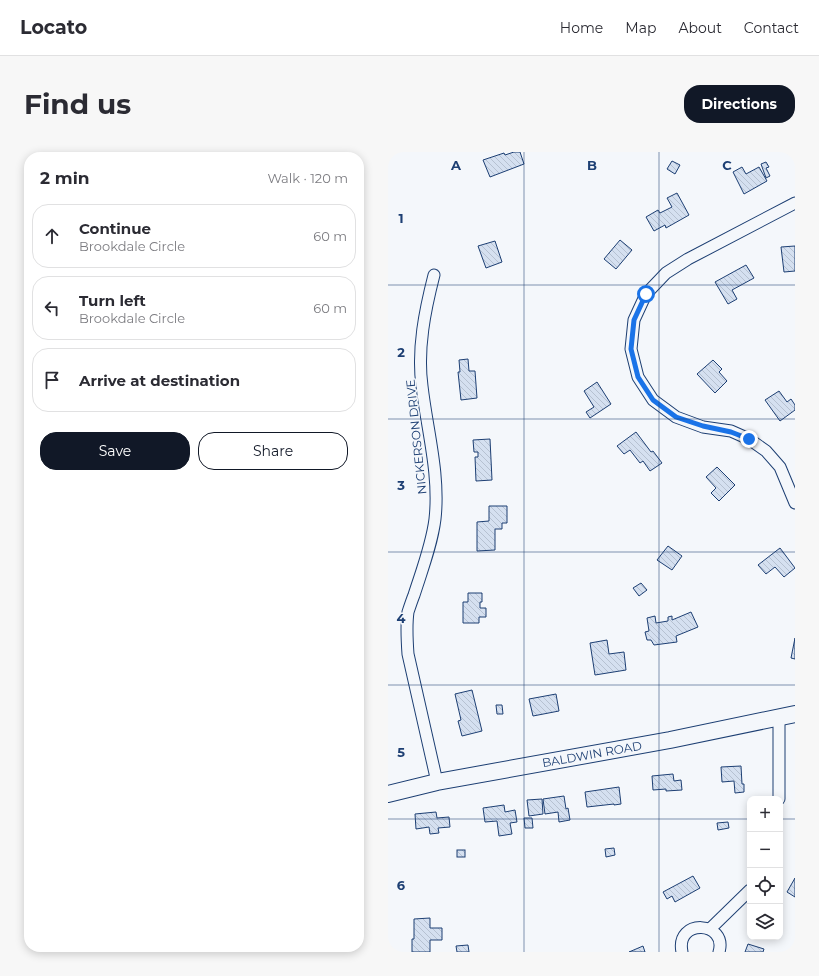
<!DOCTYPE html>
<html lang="en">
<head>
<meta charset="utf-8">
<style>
	:root { --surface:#fff; --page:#f7f7f7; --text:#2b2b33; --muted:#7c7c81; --line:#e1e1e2; --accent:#111827 }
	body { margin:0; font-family:Montserrat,sans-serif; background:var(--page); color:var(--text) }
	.controls { position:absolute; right:12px; bottom:12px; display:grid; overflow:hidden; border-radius:8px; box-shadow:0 2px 10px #0003 }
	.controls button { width:36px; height:36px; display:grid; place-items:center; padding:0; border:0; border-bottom:1px solid var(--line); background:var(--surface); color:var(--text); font:20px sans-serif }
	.stop { position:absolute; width:12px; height:12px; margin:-9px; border:3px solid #1a73e8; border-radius:50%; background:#fff }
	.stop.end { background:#1a73e8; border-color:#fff; box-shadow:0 1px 4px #0008 }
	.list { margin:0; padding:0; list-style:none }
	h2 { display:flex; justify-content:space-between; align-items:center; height:52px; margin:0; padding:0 16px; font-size:17px }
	h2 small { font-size:13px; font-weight:400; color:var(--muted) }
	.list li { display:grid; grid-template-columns:26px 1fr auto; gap:12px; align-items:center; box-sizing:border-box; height:64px; margin:0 8px 8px; padding:0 8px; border:1px solid var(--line); border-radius:16px }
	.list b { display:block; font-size:15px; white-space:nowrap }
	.list p { margin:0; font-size:13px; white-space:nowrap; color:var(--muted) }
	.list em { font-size:13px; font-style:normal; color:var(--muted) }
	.actions { display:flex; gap:8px; padding:12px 16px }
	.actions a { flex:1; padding:9px 0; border:1px solid var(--accent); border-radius:16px; text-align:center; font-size:14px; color:var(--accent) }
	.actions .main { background:var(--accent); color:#fff }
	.icon { flex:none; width:22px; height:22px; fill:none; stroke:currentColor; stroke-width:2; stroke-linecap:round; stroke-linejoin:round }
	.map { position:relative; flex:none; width:407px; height:800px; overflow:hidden; border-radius:16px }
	header { display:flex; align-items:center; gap:24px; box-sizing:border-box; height:56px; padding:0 20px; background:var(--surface); border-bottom:1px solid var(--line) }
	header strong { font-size:19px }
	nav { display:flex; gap:22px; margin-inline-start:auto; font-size:14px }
	.intro { display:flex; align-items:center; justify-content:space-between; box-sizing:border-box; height:96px; padding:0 24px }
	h1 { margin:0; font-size:28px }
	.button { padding:10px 18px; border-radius:16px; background:var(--accent); color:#fff; font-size:14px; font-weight:700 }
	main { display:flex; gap:24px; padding:0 24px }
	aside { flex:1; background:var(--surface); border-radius:16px; box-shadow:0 2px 10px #0003 }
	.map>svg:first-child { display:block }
	.building { fill:url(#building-back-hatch); stroke:#1d3f73 }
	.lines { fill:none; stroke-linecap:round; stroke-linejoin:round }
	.street-casing { stroke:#1d3f73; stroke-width:13 }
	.secondary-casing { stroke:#1d3f73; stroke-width:18 }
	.street { stroke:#f4f7fb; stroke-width:11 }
	.secondary { stroke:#f4f7fb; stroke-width:16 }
	.route { stroke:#1a73e8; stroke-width:5 }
	.grid { fill:none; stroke:#1d3f73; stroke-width:1; stroke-opacity:0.55 }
	.labels { text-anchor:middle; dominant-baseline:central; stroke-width:3; stroke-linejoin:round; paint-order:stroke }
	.street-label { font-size:12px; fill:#1d3f73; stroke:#f4f7fb }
	.grid-label { font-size:13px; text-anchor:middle; font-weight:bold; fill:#1d3f73; stroke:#f4f7fb; stroke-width:3; stroke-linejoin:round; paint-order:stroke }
</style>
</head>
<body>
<header>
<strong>Locato</strong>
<nav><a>Home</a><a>Map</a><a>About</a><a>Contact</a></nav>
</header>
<div class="intro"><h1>Find us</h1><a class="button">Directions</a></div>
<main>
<aside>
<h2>2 min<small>Walk · 120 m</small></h2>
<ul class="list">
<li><svg class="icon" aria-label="ahead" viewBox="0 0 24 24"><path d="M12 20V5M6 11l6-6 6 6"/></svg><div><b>Continue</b><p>Brookdale Circle</p></div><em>60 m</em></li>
<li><svg class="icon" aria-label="left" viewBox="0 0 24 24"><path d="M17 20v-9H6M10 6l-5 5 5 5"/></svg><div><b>Turn left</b><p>Brookdale Circle</p></div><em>60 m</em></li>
<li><svg class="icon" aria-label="arrive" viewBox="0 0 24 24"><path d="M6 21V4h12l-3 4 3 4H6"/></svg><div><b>Arrive at destination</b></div></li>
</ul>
<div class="actions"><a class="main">Save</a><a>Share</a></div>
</aside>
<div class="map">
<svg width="407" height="800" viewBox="0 0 407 800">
	<defs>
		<pattern id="building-back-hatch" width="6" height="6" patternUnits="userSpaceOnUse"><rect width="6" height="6" fill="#d5e0f0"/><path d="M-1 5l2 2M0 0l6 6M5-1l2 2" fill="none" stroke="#b6c1d1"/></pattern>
	</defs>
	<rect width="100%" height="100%" fill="#f4f7fb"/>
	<g class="building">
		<polygon points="126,0 132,0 136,12 102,25 95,8 116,1 117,3"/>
		<polygon points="284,9 292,13 287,22 279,17"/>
		<polygon points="378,10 381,15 378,16 382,24 378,26 373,12"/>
		<polygon points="354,15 358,22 371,15 379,29 356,42 345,20"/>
		<polygon points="289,41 301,63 278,76 277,73 266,79 258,65 270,58 272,61 284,55 279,46"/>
		<polygon points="232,88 244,98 228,117 216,107"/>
		<polygon points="107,89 114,110 98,116 90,94"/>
		<polygon points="407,94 407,119 396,120 393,95"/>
		<polygon points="358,113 366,126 344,138 349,147 340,152 327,130"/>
		<polygon points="80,207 81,219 87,219 89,246 73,248 70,220 72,220 71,208"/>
		<polygon points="325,208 334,217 331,220 339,229 327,241 309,222"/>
		<polygon points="209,230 223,252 202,266 198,260 206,255 196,239"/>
		<polygon points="391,239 399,250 403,247 407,253 407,258 392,269 377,248"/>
		<polygon points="248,280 263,300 265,299 274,311 262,319 255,309 252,311 242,298 236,302 229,294"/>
		<polygon points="102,287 104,328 88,329 87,305 90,305 90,300 86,300 85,288"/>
		<polygon points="329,315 347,333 331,349 323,341 328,336 318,325"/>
		<polygon points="101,354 119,354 119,371 114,371 114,377 107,377 107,398 89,399 89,370 101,369"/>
		<polygon points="280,394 294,404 284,418 269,408"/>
		<polygon points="392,396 407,416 396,425 387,415 378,422 370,413"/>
		<polygon points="253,431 259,438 251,444 245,436"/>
		<polygon points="80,441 94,441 94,450 92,450 92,456 98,456 98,465 91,465 91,471 75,471 75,450 80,450"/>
		<polygon points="303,460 310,475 288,484 289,490 266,493 263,488 259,488 257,480 261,479 259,466 267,464 268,471 280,469 280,465 284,464 284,468"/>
		<polygon points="407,486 407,507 403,506"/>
		<polygon points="219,488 221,502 236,500 238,518 207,523 202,491"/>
		<polygon points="84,538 94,579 74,584 70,569 73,568 67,542"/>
		<polygon points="168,542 171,559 145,564 141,547"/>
		<polygon points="108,553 114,553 115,562 109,562"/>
		<polygon points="353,614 354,632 356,632 356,640 347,641 346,629 334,630 333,615"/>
		<polygon points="285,622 286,629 293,628 294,638 278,639 278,637 265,638 264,624"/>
		<polygon points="231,635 233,652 226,653 226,652 199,655 197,640"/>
		<polygon points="176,644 178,657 180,656 182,668 171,670 170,660 157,662 155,647"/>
		<polygon points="154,647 155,662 141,664 139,648"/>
		<polygon points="116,653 117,660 127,658 129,670 122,671 124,682 111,684 109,669 97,670 95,656"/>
		<polygon points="48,660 49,666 61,665 62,675 50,676 51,681 42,682 41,675 28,677 27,662"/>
		<polygon points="136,666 144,666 145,676 137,676"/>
		<polygon points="340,670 341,676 330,678 329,671"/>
		<polygon points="226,696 227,703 218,705 217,697"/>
		<rect x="69" y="698" width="8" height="7"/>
		<polygon points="305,724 312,736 287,750 284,744 279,747 275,740"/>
		<polygon points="407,726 407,745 399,740"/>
		<polygon points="42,766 42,776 54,776 54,788 42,788 42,800 24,800 24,787 26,787 26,767"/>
		<polygon points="360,792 376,797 375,800 357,800"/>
		<polygon points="80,793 81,800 69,800 68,794"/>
		<polygon points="255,794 257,800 241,800"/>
	</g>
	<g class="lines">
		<defs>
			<g id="street">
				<polyline points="407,51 300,107 278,121 258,142 246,168 243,197 250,225 265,248 288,265 315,275 343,279 361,287 378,299 392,315 407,351"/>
				<path d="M 46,123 C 37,158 29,197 34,234 C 39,278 52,322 47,367 C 44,392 34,418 26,443 C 24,448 22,454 20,460 C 18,474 19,488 20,502 L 49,630"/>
				<polyline points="391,565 391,647"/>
				<polyline points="322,777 362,738"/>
				<path d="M 294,800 C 287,766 340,769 331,800"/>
			</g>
			<polyline id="secondary" points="0,642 49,630 282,588 407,562"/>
		</defs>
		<use href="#street" class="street-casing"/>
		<use href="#secondary" class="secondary-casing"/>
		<use href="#street" class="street"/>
		<use href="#secondary" class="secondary"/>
	</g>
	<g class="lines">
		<polyline class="route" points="258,142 246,168 243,197 250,225 265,248 288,265 315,274 343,280 361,287"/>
	</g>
	<path class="grid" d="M 136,0 L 136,800M 271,0 L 271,800M 0,133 L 407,133M 0,267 L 407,267M 0,400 L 407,400M 0,533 L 407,533M 0,667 L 362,667M 392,667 L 407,667"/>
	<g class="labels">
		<g class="street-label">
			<text transform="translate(28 285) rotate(-96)">NICKERSON DRIVE</text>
			<text transform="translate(204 602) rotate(-10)">BALDWIN ROAD</text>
		</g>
	</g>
	<g class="grid-label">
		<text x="68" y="18">A</text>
		<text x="204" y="18">B</text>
		<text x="339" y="18">C</text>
		<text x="13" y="71">1</text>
		<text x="13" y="205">2</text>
		<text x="13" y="338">3</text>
		<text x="13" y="471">4</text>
		<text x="13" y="605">5</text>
		<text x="13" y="738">6</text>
	</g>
</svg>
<div class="controls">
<button>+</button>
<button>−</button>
<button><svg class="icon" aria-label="locate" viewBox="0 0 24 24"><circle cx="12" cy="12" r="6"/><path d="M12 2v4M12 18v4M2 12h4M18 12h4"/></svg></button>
<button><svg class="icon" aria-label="layers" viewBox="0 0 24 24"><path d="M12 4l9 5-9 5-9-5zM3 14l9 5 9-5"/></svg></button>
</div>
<div class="stop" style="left:258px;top:142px"></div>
<div class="stop end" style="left:361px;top:287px"></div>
</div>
</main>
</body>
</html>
